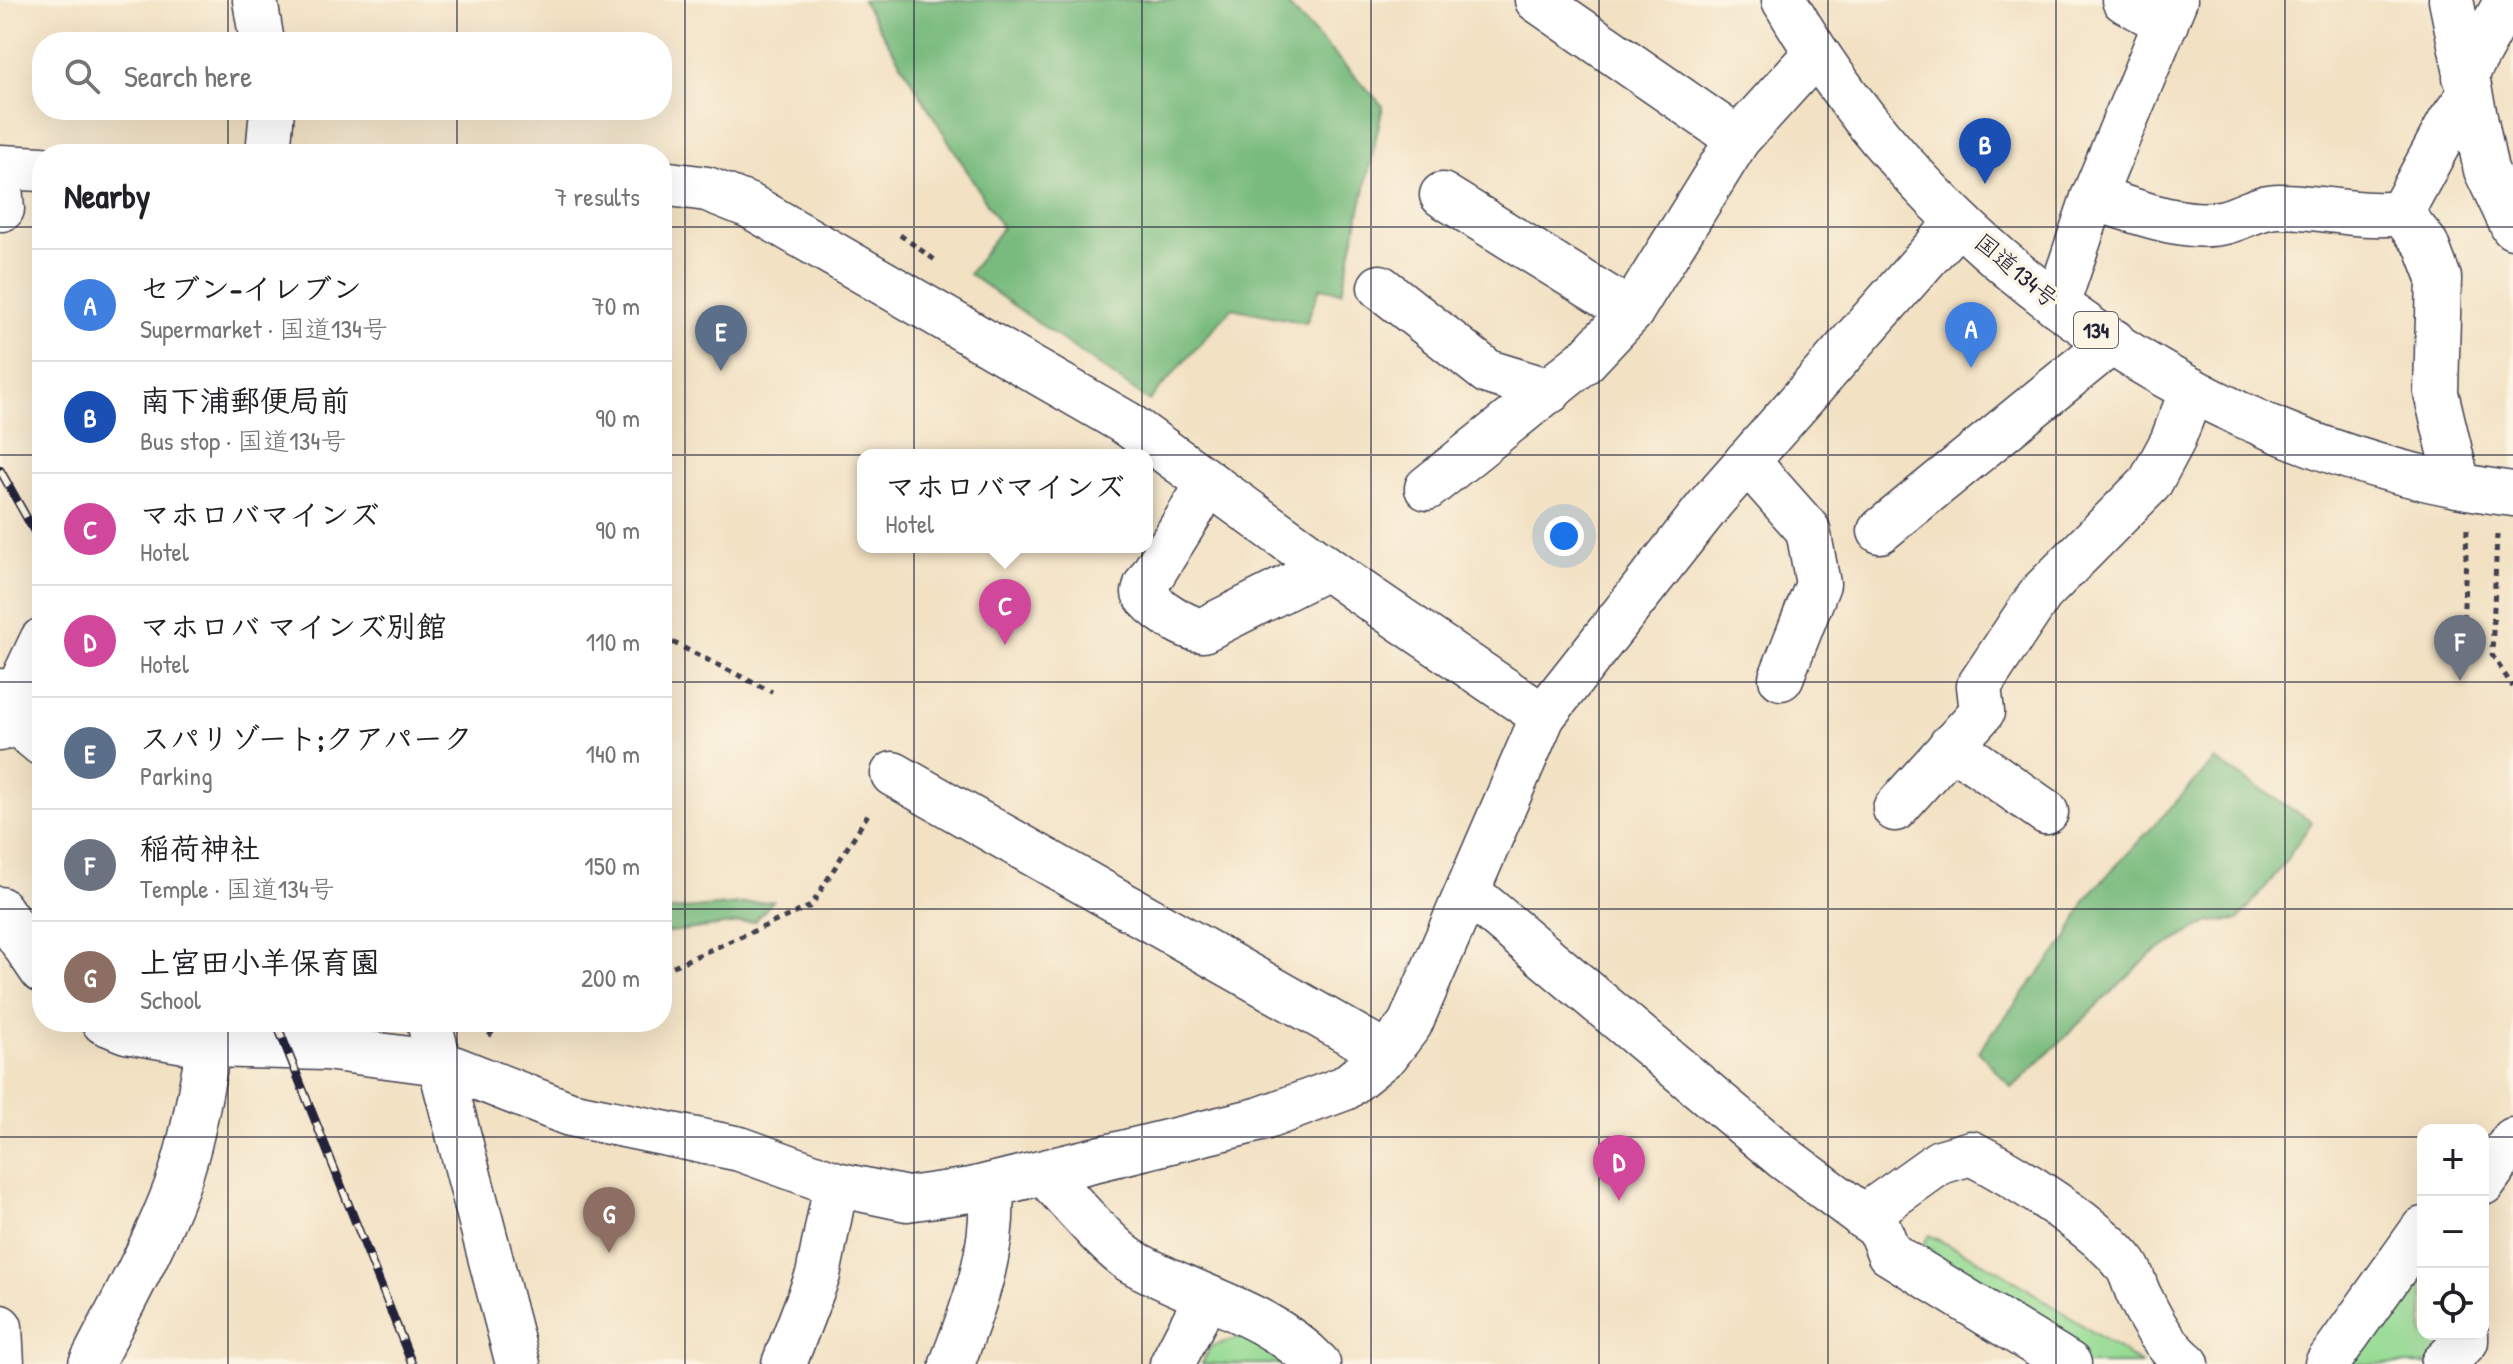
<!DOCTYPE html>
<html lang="en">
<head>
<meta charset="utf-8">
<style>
	:root { --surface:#fff; --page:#f2f2f2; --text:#202124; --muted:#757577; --line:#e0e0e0; --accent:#d93025 }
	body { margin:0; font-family:"Patrick Hand","Klee One",sans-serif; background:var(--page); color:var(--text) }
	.controls { position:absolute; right:24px; bottom:24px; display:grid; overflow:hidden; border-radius:16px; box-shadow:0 8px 32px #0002 }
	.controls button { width:72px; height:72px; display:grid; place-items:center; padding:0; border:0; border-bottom:2px solid var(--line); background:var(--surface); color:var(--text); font:40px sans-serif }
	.you { position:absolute; left:1564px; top:536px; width:28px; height:28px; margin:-20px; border:6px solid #fff; border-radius:50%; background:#1a73e8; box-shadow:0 0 0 12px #1a73e833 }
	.badge { display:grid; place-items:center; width:52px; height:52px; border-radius:50%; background:var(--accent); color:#fff; font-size:26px; font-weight:700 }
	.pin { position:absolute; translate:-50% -66px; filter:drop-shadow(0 2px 4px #0008) }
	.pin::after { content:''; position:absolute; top:42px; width:28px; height:24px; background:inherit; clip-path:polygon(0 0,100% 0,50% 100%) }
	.popup { position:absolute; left:857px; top:449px; width:296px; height:104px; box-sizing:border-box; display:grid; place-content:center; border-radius:16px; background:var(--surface); filter:drop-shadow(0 2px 6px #0005); font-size:26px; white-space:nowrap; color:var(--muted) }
	.popup b { font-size:30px; color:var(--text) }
	.popup::after { content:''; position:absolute; left:50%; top:100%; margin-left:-16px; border:16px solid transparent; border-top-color:var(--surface) }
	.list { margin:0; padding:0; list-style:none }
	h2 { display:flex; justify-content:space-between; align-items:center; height:104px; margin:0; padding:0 32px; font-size:34px }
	h2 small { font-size:26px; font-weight:400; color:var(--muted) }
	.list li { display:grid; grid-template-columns:52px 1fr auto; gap:24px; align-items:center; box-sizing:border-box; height:112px; padding:0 32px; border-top:2px solid var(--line) }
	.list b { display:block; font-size:30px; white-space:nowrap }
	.list p { margin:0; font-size:26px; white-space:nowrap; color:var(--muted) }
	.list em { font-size:26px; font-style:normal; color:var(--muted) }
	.icon { flex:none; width:44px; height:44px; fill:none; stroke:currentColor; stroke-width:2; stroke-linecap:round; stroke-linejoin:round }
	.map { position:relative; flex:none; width:2513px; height:1364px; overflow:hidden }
	.search { position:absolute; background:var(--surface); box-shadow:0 8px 32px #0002; left:32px; top:32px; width:640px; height:88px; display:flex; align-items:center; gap:20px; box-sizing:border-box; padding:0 28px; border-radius:32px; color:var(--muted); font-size:30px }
	.panel { position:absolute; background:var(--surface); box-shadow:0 8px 32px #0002; left:32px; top:144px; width:640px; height:888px; border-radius:32px }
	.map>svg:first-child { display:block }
	.green { fill:#97db94; stroke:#5c7e68; stroke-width:2 }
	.forest { fill:#79bb7e; stroke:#4e6e5c; stroke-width:2 }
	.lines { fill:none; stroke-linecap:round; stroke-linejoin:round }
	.minor-casing { stroke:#413f4f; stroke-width:47 }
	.highway-casing { stroke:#413f4f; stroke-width:47 }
	.path { stroke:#413f4f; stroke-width:5; stroke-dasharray:6 6; stroke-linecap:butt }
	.minor { stroke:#fff; stroke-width:44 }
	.highway { stroke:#fff; stroke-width:44 }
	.rail-casing { stroke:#22223b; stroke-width:9 }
	.rail { stroke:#fcf5e5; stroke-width:6; stroke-dasharray:18; stroke-linecap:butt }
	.grid { fill:none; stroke:#22223b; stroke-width:2; stroke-opacity:0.55 }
	.labels { text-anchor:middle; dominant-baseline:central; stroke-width:7; stroke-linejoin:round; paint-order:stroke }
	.shield { fill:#fcf5e5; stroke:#63616e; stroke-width:2 }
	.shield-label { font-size:22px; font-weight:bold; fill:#22223b }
	.street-label { font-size:24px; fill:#22223b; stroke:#fcf5e5 }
</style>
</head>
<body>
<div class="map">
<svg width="2513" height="1364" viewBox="0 0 2513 1364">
	<rect width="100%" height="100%" fill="#fcf5e5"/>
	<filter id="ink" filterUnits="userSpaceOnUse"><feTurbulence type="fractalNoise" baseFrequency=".0125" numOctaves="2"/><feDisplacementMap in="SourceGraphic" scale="16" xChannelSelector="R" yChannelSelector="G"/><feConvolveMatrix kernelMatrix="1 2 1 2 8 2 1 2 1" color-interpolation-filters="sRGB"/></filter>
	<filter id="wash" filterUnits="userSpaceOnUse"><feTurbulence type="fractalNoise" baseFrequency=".006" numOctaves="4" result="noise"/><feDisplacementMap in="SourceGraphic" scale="32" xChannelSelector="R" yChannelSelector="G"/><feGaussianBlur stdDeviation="1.8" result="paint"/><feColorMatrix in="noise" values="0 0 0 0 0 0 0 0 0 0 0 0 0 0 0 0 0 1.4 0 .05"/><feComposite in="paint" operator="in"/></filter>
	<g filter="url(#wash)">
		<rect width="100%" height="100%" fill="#f2e1c3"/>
		<g class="green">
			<polygon points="1929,1235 2000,1271 2141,1364 2079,1364 1913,1261"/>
			<polygon points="2423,1255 2423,1334 2455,1334 2428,1364 2347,1364"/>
			<polygon points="1254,1333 1296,1364 1202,1364 1210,1347"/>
		</g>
		<g class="forest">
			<polygon points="862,0 1283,0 1383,106 1342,292 1320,288 1306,323 1232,308 1149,401 969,274 1002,228"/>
			<polygon points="2215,760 2312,822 2278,872 2238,920 2209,922 2151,954 2012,1088 1978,1051 2068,937 2087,897"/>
			<polygon points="773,901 755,921 662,933 662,911"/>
		</g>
	</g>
	<g filter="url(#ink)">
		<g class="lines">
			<defs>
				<g id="minor">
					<polyline points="255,0 262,42"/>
					<polyline points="1537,0 1738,139"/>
					<polyline points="2124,0 2166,23"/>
					<polyline points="2451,0 2486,170 2513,227"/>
					<polyline points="2465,77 2507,0"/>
					<polyline points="268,154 272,110"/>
					<polyline points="0,167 42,169"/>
					<polyline points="662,183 707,189 750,206 1126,423 1356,589 1543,716"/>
					<polyline points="0,186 2,209"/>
					<polyline points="1442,195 1631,312"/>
					<path d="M 2093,198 C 2132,209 2184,232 2225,222 C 2244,217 2259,206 2279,206 C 2321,206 2358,218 2401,213 L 2426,244 L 2439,278 L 2436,393 L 2458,485"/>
					<polyline points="2401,213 2450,122 2470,94"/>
					<polyline points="1380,287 1488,372 1550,391"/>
					<polyline points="2057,305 2093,198 2175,0"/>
					<polyline points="1747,461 1808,530 1818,584 1781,678"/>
					<path d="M 1209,483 L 1146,585 L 1144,593 C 1153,608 1186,629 1203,630 L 1326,568"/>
					<polyline points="1427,488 1585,361 1631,312 1738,139 1815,54"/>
					<polyline points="1880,531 2113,341"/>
					<polyline points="0,691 19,725 42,744"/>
					<polyline points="0,729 42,640"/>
					<polyline points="1951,745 2046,812"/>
					<polyline points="893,774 1387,1054"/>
					<polyline points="1895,809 1982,712 1979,686 2041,593 2150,483 2172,442 2192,390"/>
					<polyline points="1468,892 1783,1157 1879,1228 1889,1253 2069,1364"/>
					<polyline points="0,909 42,971"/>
					<polyline points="104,1022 126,1031 209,1045 326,1048 440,1063 570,1114 740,1149 836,1184 907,1199 971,1190 1261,1119 1345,1088 1387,1054 1410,1024 1543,716 1713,500 1958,222"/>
					<polyline points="429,1022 518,1364"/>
					<path d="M 1044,1173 C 1065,1195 1108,1247 1131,1261 C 1193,1297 1267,1311 1318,1364"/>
					<polyline points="2483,1183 2513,1140"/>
					<path d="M 1863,1217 L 1940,1162 L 1971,1153 C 2013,1174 2099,1228 2126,1265 C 2133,1275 2135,1289 2141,1299 C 2152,1323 2167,1348 2187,1364"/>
					<polyline points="0,1327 2,1364"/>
					<path d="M 91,1364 C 121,1305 154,1247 177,1185 C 193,1140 200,1092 209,1045"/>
					<polyline points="784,1364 818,1275 836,1184"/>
					<path d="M 952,1364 C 975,1303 995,1252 991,1186"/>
					<polyline points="1172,1364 1206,1298"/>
					<polyline points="2327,1364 2423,1229"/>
					<polyline points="2443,1364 2466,1341 2466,1334"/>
				</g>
				<path id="highway" d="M 1784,0 C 1933,259 2214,456 2513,494"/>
			</defs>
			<use href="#minor" class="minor-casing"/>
			<use href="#highway" class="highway-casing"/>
			<g class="path">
				<polyline points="900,235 935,260"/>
				<polyline points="2497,534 2492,655 2513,687"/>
				<polyline points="662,637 772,692"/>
				<polyline points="2462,655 2467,529"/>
				<polyline points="662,971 811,906 870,811"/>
				<polyline points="489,1036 500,1022"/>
			</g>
			<use href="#minor" class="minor"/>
			<use href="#highway" class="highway"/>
			<defs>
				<g id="rail">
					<polyline points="0,470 42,545"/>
					<polyline points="276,1022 412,1364"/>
				</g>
			</defs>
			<use href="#rail" class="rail-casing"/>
			<use href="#rail" class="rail"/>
		</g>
	</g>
	<path class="grid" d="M 228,0 L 228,42M 457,0 L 457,42M 685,0 L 685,1364M 914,0 L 914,1364M 1142,0 L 1142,1364M 1371,0 L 1371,1364M 1599,0 L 1599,1364M 1828,0 L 1828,1364M 2056,0 L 2056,1364M 2285,0 L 2285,1364M 228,110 L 228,154M 457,110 L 457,154M 0,227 L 42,227M 662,227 L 2513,227M 0,455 L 42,455M 662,455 L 2513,455M 0,682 L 42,682M 662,682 L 2513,682M 0,909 L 42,909M 662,909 L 2513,909M 228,1022 L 228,1364M 457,1022 L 457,1364M 0,1137 L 2423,1137M 2483,1137 L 2513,1137"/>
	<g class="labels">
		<rect class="shield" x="2074" y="312" width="44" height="36" rx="6"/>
		<g class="shield-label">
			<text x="2096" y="330">134</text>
		</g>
		<g class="street-label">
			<text transform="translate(2017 270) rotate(40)">国道134号</text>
		</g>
	</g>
</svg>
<div class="controls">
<button>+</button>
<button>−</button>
<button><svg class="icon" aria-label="locate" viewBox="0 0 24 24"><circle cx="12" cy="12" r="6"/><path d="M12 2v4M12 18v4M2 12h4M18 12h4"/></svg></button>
</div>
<div class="you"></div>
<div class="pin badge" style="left:1971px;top:368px;background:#3f7fe0">A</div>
<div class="pin badge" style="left:1985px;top:184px;background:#1a4fb4">B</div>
<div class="pin badge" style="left:1005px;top:645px;background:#d1479c">C</div>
<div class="popup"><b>マホロバマインズ</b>Hotel</div>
<div class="pin badge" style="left:1619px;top:1201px;background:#d1479c">D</div>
<div class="pin badge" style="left:721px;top:371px;background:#5c6f8a">E</div>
<div class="pin badge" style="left:2460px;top:681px;background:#6b7280">F</div>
<div class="pin badge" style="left:609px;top:1253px;background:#8d6e63">G</div>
<div class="search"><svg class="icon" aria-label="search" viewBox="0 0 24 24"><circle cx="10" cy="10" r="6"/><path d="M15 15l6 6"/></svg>Search here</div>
<section class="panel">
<h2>Nearby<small>7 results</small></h2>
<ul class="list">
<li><span class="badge" style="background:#3f7fe0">A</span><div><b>セブン-イレブン</b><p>Supermarket · 国道134号</p></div><em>70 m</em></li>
<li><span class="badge" style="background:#1a4fb4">B</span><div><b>南下浦郵便局前</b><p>Bus stop · 国道134号</p></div><em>90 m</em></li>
<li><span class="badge" style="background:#d1479c">C</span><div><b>マホロバマインズ</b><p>Hotel</p></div><em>90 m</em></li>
<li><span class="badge" style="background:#d1479c">D</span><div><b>マホロバ マインズ別館</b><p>Hotel</p></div><em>110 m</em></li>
<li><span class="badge" style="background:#5c6f8a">E</span><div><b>スパリゾート;クアパーク</b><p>Parking</p></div><em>140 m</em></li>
<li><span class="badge" style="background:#6b7280">F</span><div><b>稲荷神社</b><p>Temple · 国道134号</p></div><em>150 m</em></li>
<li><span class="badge" style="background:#8d6e63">G</span><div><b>上宮田小羊保育園</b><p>School</p></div><em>200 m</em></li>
</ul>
</section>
</div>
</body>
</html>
